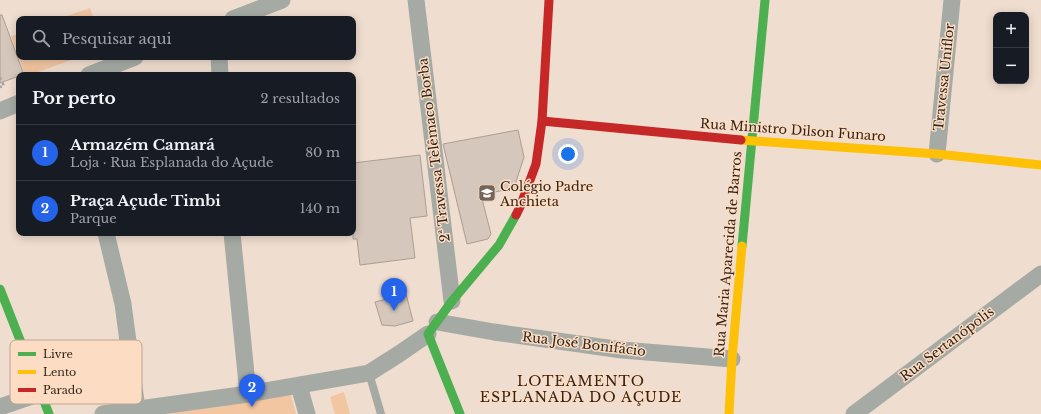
<!DOCTYPE html>
<html lang="pt">
<head>
<meta charset="utf-8">
<style>
	:root { --surface:#171b24; --page:#242831; --text:#f1f3f6; --muted:#9ea1a6; --line:#363941; --accent:#2563eb }
	body { margin:0; font-family:"Libre Baskerville",serif; background:var(--page); color:var(--text) }
	.controls { position:absolute; right:12px; top:12px; display:grid; overflow:hidden; border-radius:8px; box-shadow:0 2px 10px #0003 }
	.controls button { width:36px; height:36px; display:grid; place-items:center; padding:0; border:0; border-bottom:1px solid var(--line); background:var(--surface); color:var(--text); font:20px sans-serif }
	.you { position:absolute; left:568px; top:154px; width:14px; height:14px; margin:-10px; border:3px solid #fff; border-radius:50%; background:#1a73e8; box-shadow:0 0 0 6px #1a73e833 }
	.badge { display:grid; place-items:center; width:26px; height:26px; border-radius:50%; background:var(--accent); color:#fff; font-size:13px; font-weight:700 }
	.pin { position:absolute; translate:-50% -33px; filter:drop-shadow(0 1px 2px #0008) }
	.pin::after { content:''; position:absolute; top:21px; width:14px; height:12px; background:inherit; clip-path:polygon(0 0,100% 0,50% 100%) }
	.list { margin:0; padding:0; list-style:none }
	h2 { display:flex; justify-content:space-between; align-items:center; height:52px; margin:0; padding:0 16px; font-size:17px }
	h2 small { font-size:13px; font-weight:400; color:var(--muted) }
	.list li { display:grid; grid-template-columns:26px 1fr auto; gap:12px; align-items:center; box-sizing:border-box; height:56px; padding:0 16px; border-top:1px solid var(--line) }
	.list b { display:block; font-size:15px; white-space:nowrap }
	.list p { margin:0; font-size:13px; white-space:nowrap; color:var(--muted) }
	.list em { font-size:13px; font-style:normal; color:var(--muted) }
	.icon { flex:none; width:22px; height:22px; fill:none; stroke:currentColor; stroke-width:2; stroke-linecap:round; stroke-linejoin:round }
	.map { position:relative; flex:none; width:1041px; height:414px; overflow:hidden }
	.search { position:absolute; background:var(--surface); box-shadow:0 2px 10px #0003; left:16px; top:16px; width:340px; height:44px; display:flex; align-items:center; gap:10px; box-sizing:border-box; padding:0 14px; border-radius:8px; color:var(--muted); font-size:15px }
	.panel { position:absolute; background:var(--surface); box-shadow:0 2px 10px #0003; left:16px; top:72px; width:340px; height:164px; border-radius:8px }
	.map>svg:first-child { display:block }
	.green { fill:#f2c6a1 }
	.building { fill:#d5c7bc; stroke:#ab9e93 }
	.lines { fill:none; stroke-linecap:round; stroke-linejoin:round }
	.path { stroke:#a6a6a1; stroke-width:2.5; stroke-dasharray:3 3; stroke-linecap:butt }
	.lane { stroke:#a5aaa4; stroke-width:8 }
	.street { stroke:#a5aaa4; stroke-width:17 }
	.fast { stroke:#4caf50; stroke-width:9 }
	.slow { stroke:#ffc107; stroke-width:9 }
	.jam { stroke:#c62828; stroke-width:9 }
	.labels { text-anchor:middle; dominant-baseline:central; stroke-width:3; stroke-linejoin:round; paint-order:stroke }
	.street-label { font-size:13px; fill:#30241a; stroke:#fcdcc2 }
	.poi-label { font-size:13px; fill:#30241a; stroke:#fcdcc2; text-anchor:start }
	.neighbourhood-label { font-size:14px; letter-spacing:1px; fill:#30241a; stroke:#fcdcc2 }
	.key { fill:#fcdcc2; stroke:#bfa590; stroke-width:1 }
	.key-label { font-size:11px; fill:#30241a }
</style>
</head>
<body>
<div class="map">
<svg width="1041" height="414" viewBox="0 0 1041 414">
	<rect width="100%" height="100%" fill="#efddcf"/>
	<g class="green">
		<polygon points="90,8 94,19 58,19"/>
		<polygon points="19,34 19,57 79,57 30,75 25,75 11,36"/>
		<polygon points="344,392 350,414 335,414 330,397"/>
		<polygon points="291,395 296,414 162,414"/>
	</g>
	<g class="building">
		<polygon points="0,15 2,15 24,75 19,75 19,76 0,83"/>
		<polygon points="518,130 524,157 514,188 481,195 491,234 488,239 467,244 443,144"/>
		<polygon points="420,155 427,216 410,218 415,258 360,265 357,239 353,239 353,163"/>
		<polygon points="406,294 413,321 395,326 382,325 375,302"/>
	</g>
	<g class="lines">
		<polyline class="path" points="0,77 4,86 0,87"/>
		<polyline class="lane" points="369,373 381,414"/>
		<g class="street">
			<polyline points="416,0 452,301"/>
			<polyline points="233,19 282,0"/>
			<polyline points="219,57 220,75"/>
			<polyline points="89,75 135,57"/>
			<polyline points="0,111 19,103"/>
			<polyline points="937,154 952,0"/>
			<polyline points="106,233 123,304 137,409"/>
			<polyline points="232,233 248,394"/>
			<polyline points="437,322 494,332 622,350 732,359"/>
			<polyline points="299,386 307,414"/>
			<polyline points="0,407 41,393"/>
			<polyline points="103,414 248,394 369,373 399,354 428,334"/>
			<polyline points="854,414 1041,274"/>
		</g>
		<g class="fast">
			<polyline points="742,246 765,0"/>
			<polyline points="0,289 49,414"/>
			<polyline points="460,414 428,334 452,301 499,245 516,215"/>
		</g>
		<g class="slow">
			<polyline points="741,140 937,154 1041,165"/>
			<polyline points="729,414 732,359 742,246"/>
		</g>
		<g class="jam">
			<polyline points="542,121 741,140"/>
			<polyline points="516,215 520,207 536,164 542,121 549,0"/>
		</g>
	</g>
	<defs>
		<symbol id="school-square" viewBox="-11 -11 22 22"><rect x="-9" y="-9" width="18" height="18" rx="4" fill="#736559" stroke="#fcdcc2"/><path d="M0-5L7-2L0 1L-7-2ZM-4 1L0 2.5L4 1V4Q0 6-4 4Z" fill="#fff"/></symbol>
	</defs>
	<g fill-rule="evenodd">
		<use href="#school-square" x="477" y="183" width="20" height="20"/>
	</g>
	<g class="labels">
		<g class="street-label">
			<text transform="translate(944 77) rotate(-84)">Travessa Uniflor</text>
			<text transform="translate(793 130) rotate(4)">Rua Ministro Dilson Funaro</text>
			<text transform="translate(434 150) rotate(-97)">2ª Travessa Telêmaco Borba</text>
			<text transform="translate(728 254) rotate(-85)">Rua Maria Aparecida de Barros</text>
			<text transform="translate(584 344) rotate(7)">Rua José Bonifácio</text>
			<text transform="translate(947 344) rotate(-37)">Rua Sertanópolis</text>
		</g>
		<g class="poi-label">
			<text x="500" y="186">Colégio Padre<tspan x="500" dy="15">Anchieta</tspan></text>
		</g>
		<g class="neighbourhood-label">
			<text x="581" y="381">LOTEAMENTO<tspan x="581" dy="16">ESPLANADA DO AÇUDE</tspan></text>
		</g>
	</g>
	<rect x="10" y="340" width="132" height="64" rx="6" class="key"/>
	<rect x="18" y="352" width="18" height="4" fill="#4caf50"/>
	<rect x="18" y="370" width="18" height="4" fill="#ffc107"/>
	<rect x="18" y="388" width="18" height="4" fill="#c62828"/>
	<g class="key-label">
		<text x="43" y="358">Livre</text>
		<text x="43" y="376">Lento</text>
		<text x="43" y="394">Parado</text>
	</g>
</svg>
<div class="controls">
<button>+</button>
<button>−</button>
</div>
<div class="you"></div>
<div class="pin badge" style="left:394px;top:311px">1</div>
<div class="pin badge" style="left:252px;top:407px">2</div>
<div class="search"><svg class="icon" aria-label="search" viewBox="0 0 24 24"><circle cx="10" cy="10" r="6"/><path d="M15 15l6 6"/></svg>Pesquisar aqui</div>
<section class="panel">
<h2>Por perto<small>2 resultados</small></h2>
<ul class="list">
<li><span class="badge">1</span><div><b>Armazém Camará</b><p>Loja · Rua Esplanada do Açude</p></div><em>80 m</em></li>
<li><span class="badge">2</span><div><b>Praça Açude Timbi</b><p>Parque</p></div><em>140 m</em></li>
</ul>
</section>
</div>
</body>
</html>
